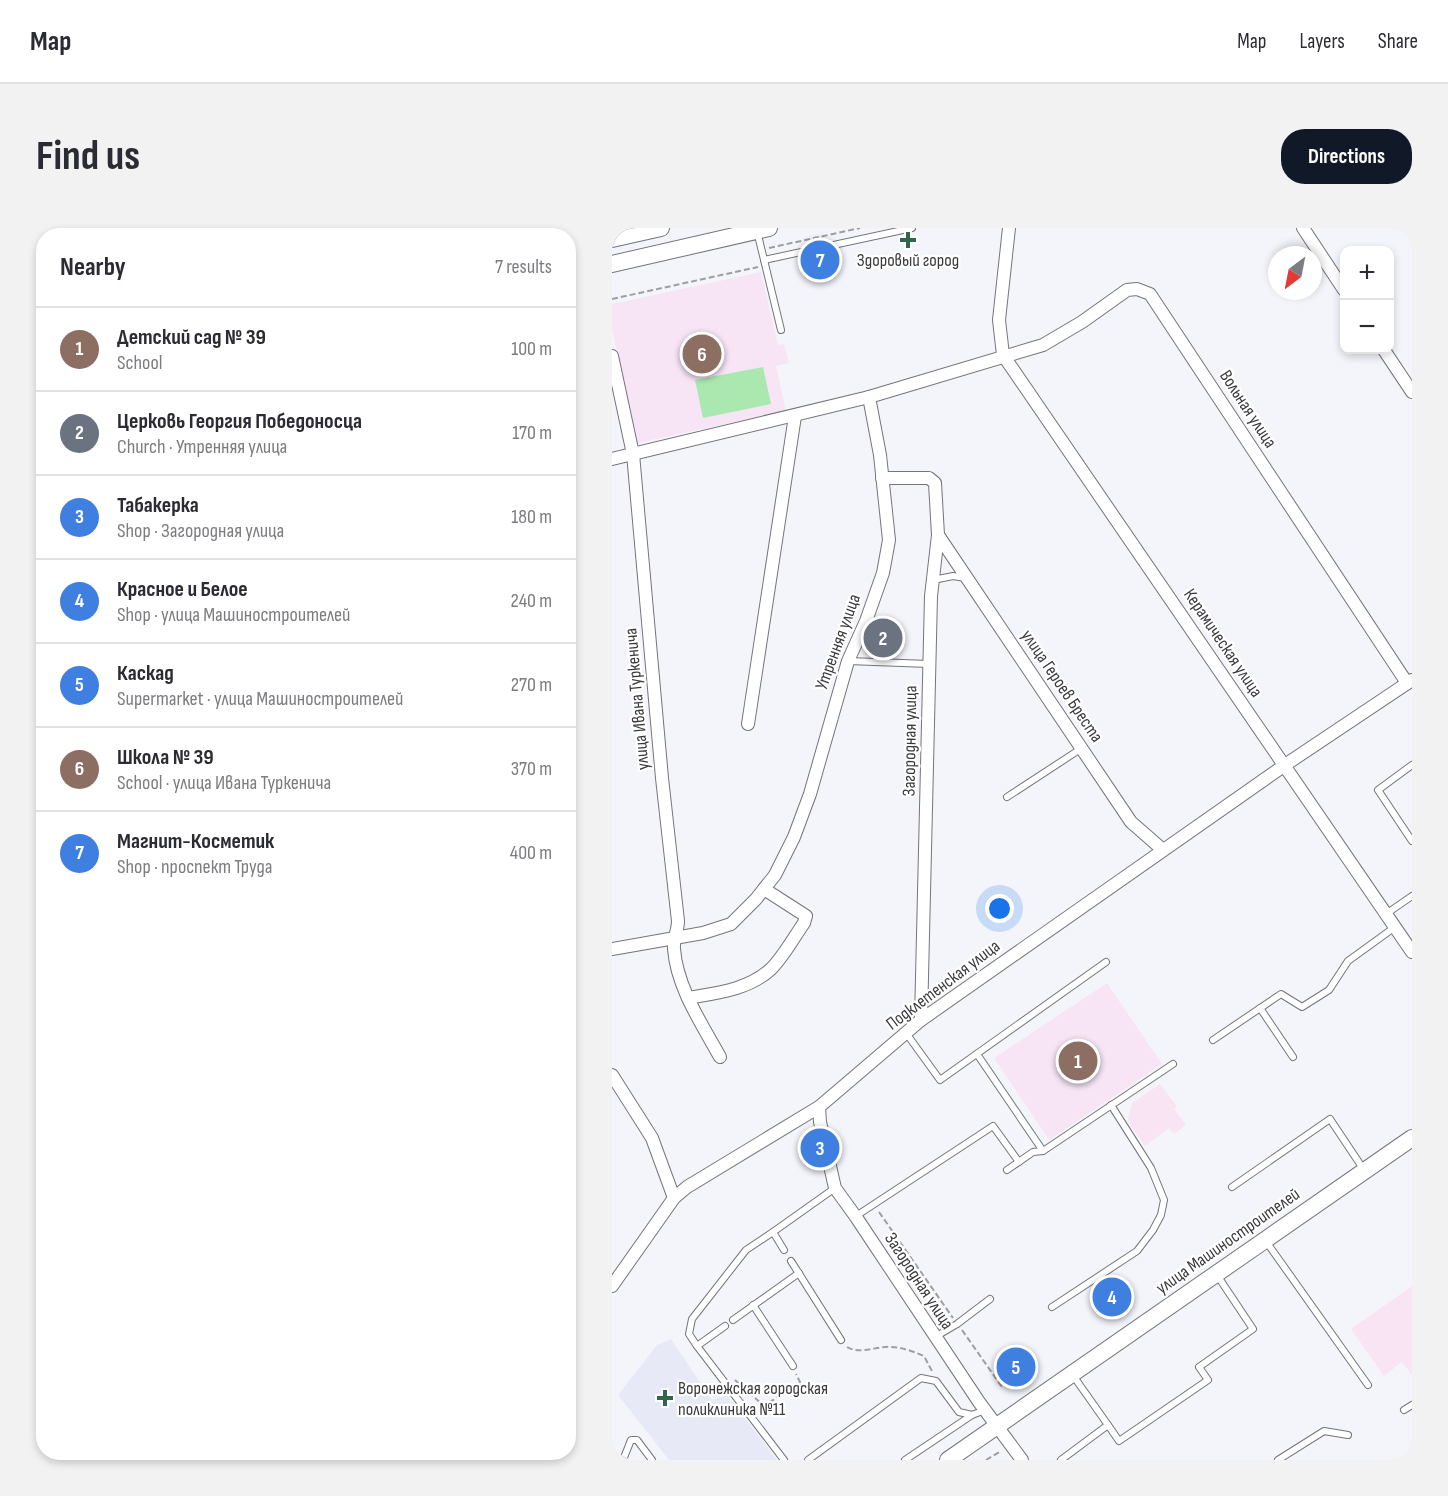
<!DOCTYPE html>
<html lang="en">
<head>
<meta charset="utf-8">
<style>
	:root { --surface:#fff; --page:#f2f2f3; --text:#2b2b33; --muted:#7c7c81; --line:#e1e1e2; --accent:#111827 }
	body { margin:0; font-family:"Sofia Sans Condensed",sans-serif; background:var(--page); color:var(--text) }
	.controls { position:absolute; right:18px; top:18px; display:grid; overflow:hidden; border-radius:12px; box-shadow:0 3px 9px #0003 }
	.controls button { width:54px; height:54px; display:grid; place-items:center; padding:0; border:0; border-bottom:2px solid var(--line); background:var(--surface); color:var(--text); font:30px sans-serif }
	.compass { position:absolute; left:656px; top:18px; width:54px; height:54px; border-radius:50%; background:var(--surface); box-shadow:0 3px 9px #0003; rotate:212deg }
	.you { position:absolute; left:388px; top:681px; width:21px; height:21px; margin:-15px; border:4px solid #fff; border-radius:50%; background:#1a73e8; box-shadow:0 0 0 9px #1a73e833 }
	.badge { display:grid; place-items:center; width:39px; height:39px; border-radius:50%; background:var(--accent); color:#fff; font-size:20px; font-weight:700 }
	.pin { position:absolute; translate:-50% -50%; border:3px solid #fff; box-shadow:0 2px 6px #0006 }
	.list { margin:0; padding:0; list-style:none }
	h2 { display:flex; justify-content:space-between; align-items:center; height:78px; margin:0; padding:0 24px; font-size:26px }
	h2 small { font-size:20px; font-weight:400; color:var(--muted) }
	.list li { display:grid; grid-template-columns:39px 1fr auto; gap:18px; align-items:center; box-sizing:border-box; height:84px; padding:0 24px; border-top:2px solid var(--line) }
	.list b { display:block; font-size:22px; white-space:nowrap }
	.list p { margin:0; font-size:20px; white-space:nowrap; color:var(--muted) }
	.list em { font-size:20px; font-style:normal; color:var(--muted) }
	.map { position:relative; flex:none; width:800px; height:1232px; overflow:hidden; border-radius:24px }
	header { display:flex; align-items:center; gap:36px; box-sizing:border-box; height:84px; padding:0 30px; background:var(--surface); border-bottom:2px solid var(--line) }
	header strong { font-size:28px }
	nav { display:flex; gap:33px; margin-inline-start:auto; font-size:21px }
	.intro { display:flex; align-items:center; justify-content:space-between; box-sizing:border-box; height:144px; padding:0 36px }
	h1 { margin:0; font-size:42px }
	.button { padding:15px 27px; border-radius:24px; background:var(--accent); color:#fff; font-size:21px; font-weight:700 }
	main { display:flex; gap:36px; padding:0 36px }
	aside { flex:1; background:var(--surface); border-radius:24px; box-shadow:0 3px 9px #0003 }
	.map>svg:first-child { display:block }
	.built { fill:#e7e9f6 }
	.industrial { fill:#f9e4f4 }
	.education { fill:#f7e5f6 }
	.green { fill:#aae8b0 }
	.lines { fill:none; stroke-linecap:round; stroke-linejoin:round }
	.lane-casing { stroke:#74757a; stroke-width:8 }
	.street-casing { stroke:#74757a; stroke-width:14 }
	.secondary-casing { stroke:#74757a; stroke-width:18 }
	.path { stroke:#9e9ea2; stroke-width:2; stroke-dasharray:6 3; stroke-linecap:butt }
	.lane { stroke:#fff; stroke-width:6 }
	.street { stroke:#fff; stroke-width:12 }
	.secondary { stroke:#fff; stroke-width:16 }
	.poi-dot { fill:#31664b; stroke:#fff; stroke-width:2 }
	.labels { text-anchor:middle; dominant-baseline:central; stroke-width:4.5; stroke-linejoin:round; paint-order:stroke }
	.poi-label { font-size:18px; fill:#3a3a3c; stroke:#fff }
	.street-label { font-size:18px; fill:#3a3a3c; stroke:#fff }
</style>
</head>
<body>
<header>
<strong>Map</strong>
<nav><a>Map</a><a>Layers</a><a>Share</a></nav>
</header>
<div class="intro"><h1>Find us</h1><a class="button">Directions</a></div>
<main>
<aside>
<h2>Nearby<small>7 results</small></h2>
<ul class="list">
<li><span class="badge" style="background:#8d6e63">1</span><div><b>Детский сад № 39</b><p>School</p></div><em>100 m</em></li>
<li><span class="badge" style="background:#6b7280">2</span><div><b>Церковь Георгия Победоносца</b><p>Church · Утренняя улица</p></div><em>170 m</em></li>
<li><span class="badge" style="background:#3f7fe0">3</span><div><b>Табакерка</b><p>Shop · Загородная улица</p></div><em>180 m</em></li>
<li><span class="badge" style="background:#3f7fe0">4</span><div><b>Красное и Белое</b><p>Shop · улица Машиностроителей</p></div><em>240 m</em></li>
<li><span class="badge" style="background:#3f7fe0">5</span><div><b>Каскад</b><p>Supermarket · улица Машиностроителей</p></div><em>270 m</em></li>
<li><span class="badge" style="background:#8d6e63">6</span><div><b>Школа № 39</b><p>School · улица Ивана Туркенича</p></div><em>370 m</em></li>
<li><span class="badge" style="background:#3f7fe0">7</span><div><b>Магнит-Косметик</b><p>Shop · проспект Труда</p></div><em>400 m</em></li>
</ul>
</aside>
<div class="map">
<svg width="800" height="1232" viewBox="0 0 800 1232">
	<rect width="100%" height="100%" fill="#f4f5fb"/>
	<polygon class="built" points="59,1111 100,1172 115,1167 165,1232 57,1232 6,1167 45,1117"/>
	<g class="industrial">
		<polygon points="548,856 565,878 562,881 574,897 562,906 557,900 533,918 520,900 516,891 520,875"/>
		<polygon points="800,1058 800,1147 790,1134 772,1148 739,1101"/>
	</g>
	<g class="education">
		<polygon points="149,44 166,117 172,116 177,135 164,138 174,183 26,215 0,101 0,76"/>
		<polygon points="495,755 550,836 437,912 382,830"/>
	</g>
	<polygon class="green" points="151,139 159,176 91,190 83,152"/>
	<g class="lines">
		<defs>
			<g id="lane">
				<polyline points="145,3 169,102"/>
				<polyline points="152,32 300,0"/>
				<polyline points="321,352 341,348 353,350"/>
				<polyline points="236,433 317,436"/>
				<polyline points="800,537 766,562 800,613"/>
				<polyline points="395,569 470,520"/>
				<polyline points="774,686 800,668"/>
				<polyline points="648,780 681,829"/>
				<polyline points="294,805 328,852 494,734"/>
				<polyline points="601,812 669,766 690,779 717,762 736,733 783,699"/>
				<polyline points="365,826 431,923"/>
				<polyline points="395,942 421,924 431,923 561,836"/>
				<polyline points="620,959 718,891 752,942"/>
				<polyline points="244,988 381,898 407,934"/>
				<polyline points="161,1004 223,960"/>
				<polyline points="653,1012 756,1157"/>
				<polyline points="179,1033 229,1112"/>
				<polyline points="141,1077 181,1138"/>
				<polyline points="440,1079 525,1023 541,1002 549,987 552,972 539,940 499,877"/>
				<polyline points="121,1092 187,1045"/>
				<polyline points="113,1098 85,1118 77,1106 80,1091 134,1022 161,1004 172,1022"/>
				<polyline points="323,1109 345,1096 378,1071"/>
				<polyline points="85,1118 172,1232"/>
				<polyline points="460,1146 496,1197"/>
				<polyline points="792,1182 800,1177"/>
				<polyline points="11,1232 19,1212 25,1212 40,1232"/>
				<polyline points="196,1232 309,1150 324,1153 347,1184 360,1187 373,1182"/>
				<polyline points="293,1232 360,1187"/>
				<polyline points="449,1232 496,1197 507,1213 596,1152 587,1139 641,1101 605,1047"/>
				<polyline points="666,1232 712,1203 736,1207"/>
			</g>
			<g id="street">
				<polyline points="397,0 387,92 391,127 800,724"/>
				<polyline points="691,0 732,62"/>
				<polyline points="772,122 800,164"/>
				<path d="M 0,128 L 21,226 L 50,550 L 66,693 C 66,703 61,710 62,721 C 65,760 90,796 108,829"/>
				<polyline points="0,231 257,169 431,117 470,94 515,62 525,61 538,66 795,455"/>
				<polyline points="270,250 317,250 323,255 326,307 319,368 309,792"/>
				<polyline points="326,307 519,594 551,622"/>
				<polyline points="136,496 183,188"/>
				<polyline points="0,721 91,705 119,696 144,671 163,647 182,609 198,566 236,433 254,393 271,345 277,312 268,227 257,169"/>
				<path d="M 76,770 C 105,765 136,762 159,741 C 172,728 182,709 192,695 L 194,688 L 152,661"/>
				<polyline points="0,847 40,910 62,970"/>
				<polyline points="207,879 208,894 223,960 244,989 367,1174 410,1232"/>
				<polyline points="0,1058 62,970 75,959 207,879 309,792 673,537 800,452"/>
			</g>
			<g id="secondary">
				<polyline points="0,11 49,0"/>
				<polyline points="0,36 157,0"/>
				<polyline points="336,1232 800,910"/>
			</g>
		</defs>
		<use href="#lane" class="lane-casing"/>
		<use href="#street" class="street-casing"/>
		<use href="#secondary" class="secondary-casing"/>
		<g class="path">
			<polyline points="157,20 248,0"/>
			<polyline points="0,71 146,39"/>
			<polyline points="267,984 341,1090"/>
			<polyline points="350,1102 390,1159"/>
			<path d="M 235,1119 C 247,1126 260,1120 273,1119 C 287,1118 300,1123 312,1128 L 321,1145"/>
			<polyline points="123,1152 152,1178 188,1154 184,1146"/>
			<polyline points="374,1232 389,1223"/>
		</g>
		<use href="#lane" class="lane"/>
		<use href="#street" class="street"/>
		<use href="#secondary" class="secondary"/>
	</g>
	<g class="poi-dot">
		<path d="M293 3h6v6h6v6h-6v6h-6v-6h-6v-6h6z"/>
		<path d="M50 1161h6v6h6v6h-6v6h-6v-6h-6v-6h6z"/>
	</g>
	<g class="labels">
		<g class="poi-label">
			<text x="296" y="32">Здоровый город</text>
			<text x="66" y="1160" text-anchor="start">Воронежская городская<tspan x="66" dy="21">поликлиника №11</tspan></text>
		</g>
		<g class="street-label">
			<text transform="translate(636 181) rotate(57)">Вольная улица</text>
			<text transform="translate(226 414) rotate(-70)">Утренняя улица</text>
			<text transform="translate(611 415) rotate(56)">Керамическая улица</text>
			<text transform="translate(450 458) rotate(56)">улица Героев Бреста</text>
			<text transform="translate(25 471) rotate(-95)">улица Ивана Туркенича</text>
			<text transform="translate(298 513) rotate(-89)">Загородная улица</text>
			<text transform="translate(331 757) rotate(-37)">Подклетенская улица</text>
			<text transform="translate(616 1013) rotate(-35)">улица Машиностроителей</text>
			<text transform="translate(307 1053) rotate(57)">Загородная улица</text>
		</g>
	</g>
</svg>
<div class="controls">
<button>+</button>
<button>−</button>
</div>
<svg class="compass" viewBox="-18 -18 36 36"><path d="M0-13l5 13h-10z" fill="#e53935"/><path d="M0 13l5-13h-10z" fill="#7c7c81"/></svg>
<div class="you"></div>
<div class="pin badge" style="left:466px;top:833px;background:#8d6e63">1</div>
<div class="pin badge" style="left:271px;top:410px;background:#6b7280">2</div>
<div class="pin badge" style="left:208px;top:920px;background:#3f7fe0">3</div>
<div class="pin badge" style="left:500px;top:1069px;background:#3f7fe0">4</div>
<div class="pin badge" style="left:404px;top:1139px;background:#3f7fe0">5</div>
<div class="pin badge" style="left:90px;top:126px;background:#8d6e63">6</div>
<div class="pin badge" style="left:208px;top:32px;background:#3f7fe0">7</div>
</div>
</main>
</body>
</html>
